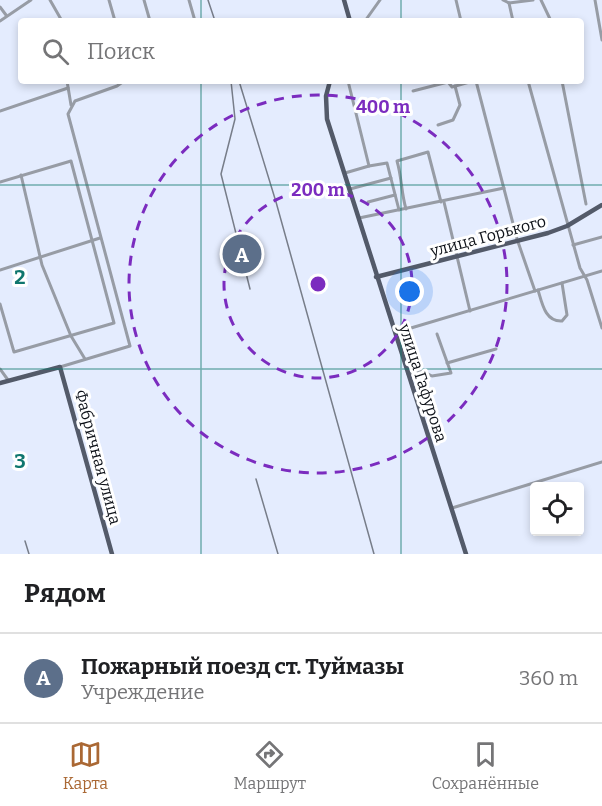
<!DOCTYPE html>
<html lang="ru">
<head>
<meta charset="utf-8">
<style>
	:root { --surface:#fff; --page:#f2f2f2; --text:#202124; --muted:#757577; --line:#e0e0e0; --accent:#aa6834 }
	body { margin:0; font-family:Bitter,serif; background:var(--page); color:var(--text) }
	.controls { position:absolute; right:18px; bottom:18px; display:grid; overflow:hidden; border-radius:6px; box-shadow:0 3px 9px #0003 }
	.controls button { width:54px; height:54px; display:grid; place-items:center; padding:0; border:0; border-bottom:2px solid var(--line); background:var(--surface); color:var(--text); font:30px sans-serif }
	.you { position:absolute; left:410px; top:292px; width:21px; height:21px; margin:-15px; border:4px solid #fff; border-radius:50%; background:#1a73e8; box-shadow:0 0 0 9px #1a73e833 }
	.badge { display:grid; place-items:center; width:39px; height:39px; border-radius:50%; background:var(--accent); color:#fff; font-size:20px; font-weight:700 }
	.pin { position:absolute; translate:-50% -50%; border:3px solid #fff; box-shadow:0 2px 6px #0006 }
	.list { margin:0; padding:0; list-style:none }
	h2 { display:flex; justify-content:space-between; align-items:center; height:78px; margin:0; padding:0 24px; font-size:26px }
	h2 small { font-size:20px; font-weight:400; color:var(--muted) }
	.list li { display:grid; grid-template-columns:39px 1fr auto; gap:18px; align-items:center; box-sizing:border-box; height:90px; padding:0 24px; border-top:2px solid var(--line) }
	.list b { display:block; font-size:22px; white-space:nowrap }
	.list p { margin:0; font-size:20px; white-space:nowrap; color:var(--muted) }
	.list em { font-size:20px; font-style:normal; color:var(--muted) }
	.icon { flex:none; width:33px; height:33px; fill:none; stroke:currentColor; stroke-width:2; stroke-linecap:round; stroke-linejoin:round }
	.map { position:relative; flex:none; width:602px; height:554px; overflow:hidden }
	.search { position:absolute; background:var(--surface); box-shadow:0 3px 9px #0003; left:18px; right:18px; top:18px; height:66px; display:flex; align-items:center; gap:15px; box-sizing:border-box; padding:0 21px; border-radius:6px; color:var(--muted); font-size:22px }
	.sheet { height:168px; background:var(--surface) }
	nav { display:flex; justify-content:space-around; align-items:center; box-sizing:border-box; height:84px; border-top:2px solid var(--line); background:var(--surface); font-size:16px; color:var(--muted) }
	nav a { display:grid; justify-items:center; gap:3px }
	nav .on { color:var(--accent) }
	.map>svg:first-child { display:block }
	.lines { fill:none; stroke-linecap:round; stroke-linejoin:round }
	.minor { stroke:#979ca5; stroke-width:3 }
	.major { stroke:#535a69; stroke-width:4.5 }
	.rail { stroke:#777d89; stroke-width:1.5 }
	.grid { fill:none; stroke:#0f766e; stroke-width:1.5; stroke-opacity:0.55 }
	.ring { fill:none; stroke:#7b2cbf; stroke-width:3; stroke-dasharray:10 8 }
	.labels { text-anchor:middle; dominant-baseline:central; stroke-width:6; stroke-linejoin:round; paint-order:stroke }
	.street-label { font-size:16px; fill:#0d1118; stroke:#fff }
	.grid-label { font-size:20px; text-anchor:middle; font-weight:bold; fill:#0f766e; stroke:#fff; stroke-width:6; stroke-linejoin:round; paint-order:stroke }
	.centre { fill:#7b2cbf; stroke:#fff; stroke-width:3 }
	.ring-label { font-size:18px; text-anchor:middle; font-weight:bold; fill:#7b2cbf; stroke:#fff; stroke-width:6; stroke-linejoin:round; paint-order:stroke }
</style>
</head>
<body>
<div class="map">
<svg width="602" height="554" viewBox="0 0 602 554">
	<rect width="100%" height="100%" fill="#e4ecfe"/>
	<g class="lines">
		<g class="minor">
			<polyline points="50,0 62,21"/>
			<polyline points="109,0 115,21"/>
			<polyline points="144,0 150,21"/>
			<polyline points="189,0 195,21"/>
			<polyline points="456,0 461,21"/>
			<polyline points="503,0 509,3"/>
			<polyline points="541,0 551,21"/>
			<polyline points="595,0 602,40"/>
			<polyline points="509,3 533,0"/>
			<polyline points="509,3 513,21"/>
			<polyline points="0,7 6,15"/>
			<polyline points="0,21 31,0"/>
			<polyline points="365,21 380,0"/>
			<polyline points="67,81 71,105"/>
			<polyline points="476,81 517,239 535,291"/>
			<polyline points="528,81 580,268 587,280 602,328"/>
			<polyline points="562,81 586,204"/>
			<polyline points="413,91 448,82 452,87 473,81"/>
			<polyline points="0,111 68,88"/>
			<polyline points="438,125 453,120 460,105 455,86"/>
			<polyline points="369,166 387,163 399,210"/>
			<polyline points="345,173 369,166 348,81"/>
			<polyline points="21,175 42,265 71,336 85,359"/>
			<polyline points="0,182 71,161 114,323 14,352 0,304"/>
			<polyline points="350,189 391,178"/>
			<polyline points="368,202 395,195"/>
			<polyline points="444,202 470,311"/>
			<path d="M 406,209 C 401,192 402,178 397,161 L 428,152 L 441,202"/>
			<polyline points="359,218 504,188"/>
			<polyline points="573,245 602,237"/>
			<polyline points="0,270 100,238"/>
			<path d="M 538,290 C 542,303 545,322 562,321 L 567,315 L 562,283"/>
			<polyline points="411,328 602,271"/>
			<polyline points="447,363 496,349"/>
			<polyline points="60,367 130,346 68,114 75,101 117,86 124,81"/>
			<polyline points="0,369 8,380"/>
			<polyline points="408,374 422,371 432,376 451,373 437,334"/>
			<polyline points="452,508 602,462"/>
		</g>
		<g class="major">
			<polyline points="344,0 350,21"/>
			<polyline points="330,81 326,96 327,119 466,554"/>
			<polyline points="376,277 548,233 567,226 602,205"/>
			<polyline points="0,383 60,367 112,554"/>
		</g>
		<g class="rail">
			<polyline points="208,0 215,21"/>
			<polyline points="231,81 235,119 221,174 250,289"/>
			<polyline points="239,81 276,202 374,554"/>
			<polyline points="256,479 278,554"/>
			<polyline points="25,541 29,554"/>
		</g>
	</g>
	<path class="grid" d="M 201,0 L 201,21M 401,0 L 401,21M 201,81 L 201,554M 401,81 L 401,554M 0,185 L 602,185M 0,369 L 602,369"/>
	<g class="ring">
		<circle cx="318" cy="284" r="94"/>
		<circle cx="318" cy="284" r="189"/>
	</g>
	<g class="labels">
		<g class="street-label">
			<text transform="translate(488 236) rotate(-15)">улица Горького</text>
			<text transform="translate(423 383) rotate(72)">улица Гафурова</text>
			<text transform="translate(98 457) rotate(75)">Фабричная улица</text>
		</g>
	</g>
	<g class="grid-label">
		<text x="20" y="284">2</text>
		<text x="20" y="468">3</text>
	</g>
	<circle cx="318" cy="284" r="9" class="centre"/>
	<g class="ring-label">
		<text x="383" y="113">400 m</text>
		<text x="318" y="196">200 m</text>
	</g>
</svg>
<div class="controls">
<button><svg class="icon" aria-label="locate" viewBox="0 0 24 24"><circle cx="12" cy="12" r="6"/><path d="M12 2v4M12 18v4M2 12h4M18 12h4"/></svg></button>
</div>
<div class="you"></div>
<div class="pin badge" style="left:242px;top:254px;background:#5c6f8a">A</div>
<div class="search"><svg class="icon" aria-label="search" viewBox="0 0 24 24"><circle cx="10" cy="10" r="6"/><path d="M15 15l6 6"/></svg>Поиск</div>
</div>
<section class="sheet">
<h2>Рядом<small></small></h2>
<ul class="list">
<li><span class="badge" style="background:#5c6f8a">A</span><div><b>Пожарный поезд ст. Туймазы</b><p>Учреждение</p></div><em>360 m</em></li>
</ul>
</section>
<nav>
<a class="on"><svg class="icon" aria-label="map" viewBox="0 0 24 24"><path d="M3 6l6-2 6 2 6-2v14l-6 2-6-2-6 2zM9 4v14M15 6v14"/></svg>Карта</a>
<a><svg class="icon" aria-label="directions" viewBox="0 0 24 24"><path d="M12 3l9 9-9 9-9-9zM9 14v-3h6M13 9l2 2-2 2"/></svg>Маршрут</a>
<a><svg class="icon" aria-label="saved" viewBox="0 0 24 24"><path d="M7 4h10v16l-5-4-5 4z"/></svg>Сохранённые</a>
</nav>
</body>
</html>
